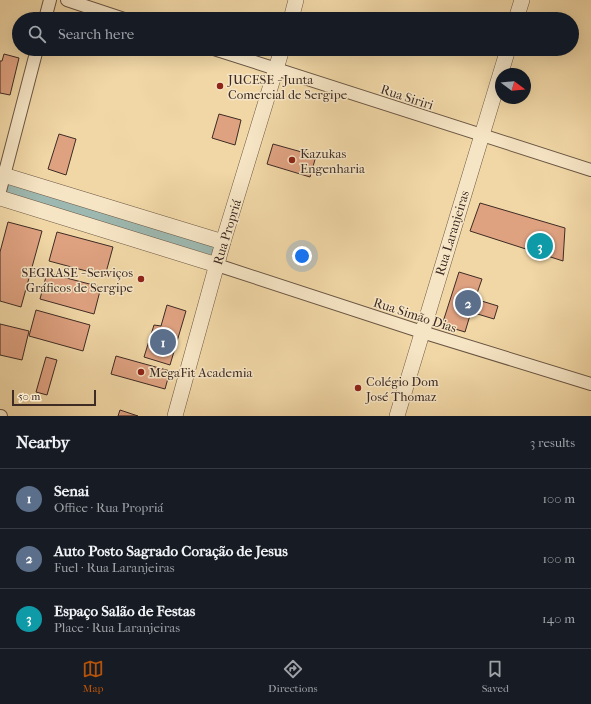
<!DOCTYPE html>
<html lang="en">
<head>
<meta charset="utf-8">
<style>
	:root { --surface:#171b24; --page:#20242c; --text:#f1f3f6; --muted:#9ea1a6; --line:#363941; --accent:#b45309 }
	body { margin:0; font-family:"IM FELL French Canon",serif; background:var(--page); color:var(--text) }
	.compass { position:absolute; left:495px; top:68px; width:36px; height:36px; border-radius:50%; background:var(--surface); box-shadow:0 4px 16px #0002; rotate:106deg }
	.scale { position:absolute; left:12px; bottom:10px; width:84px; box-sizing:border-box; padding-left:4px; border:2px solid #3d2b24; border-top:0; font-size:11px; line-height:14px; white-space:nowrap; color:#3d2b24; -webkit-text-stroke:3px #f6e5c5; paint-order:stroke }
	.you { position:absolute; left:302px; top:256px; width:14px; height:14px; margin:-10px; border:3px solid #fff; border-radius:50%; background:#1a73e8; box-shadow:0 0 0 6px #1a73e833 }
	.badge { display:grid; place-items:center; width:26px; height:26px; border-radius:50%; background:var(--accent); color:#fff; font-size:13px; font-weight:700 }
	.pin { position:absolute; translate:-50% -50%; border:2px solid #fff; box-shadow:0 1px 4px #0006 }
	.list { margin:0; padding:0; list-style:none }
	h2 { display:flex; justify-content:space-between; align-items:center; height:52px; margin:0; padding:0 16px; font-size:17px }
	h2 small { font-size:13px; font-weight:400; color:var(--muted) }
	.list li { display:grid; grid-template-columns:26px 1fr auto; gap:12px; align-items:center; box-sizing:border-box; height:60px; padding:0 16px; border-top:1px solid var(--line) }
	.list b { display:block; font-size:15px; white-space:nowrap }
	.list p { margin:0; font-size:13px; white-space:nowrap; color:var(--muted) }
	.list em { font-size:13px; font-style:normal; color:var(--muted) }
	.icon { flex:none; width:22px; height:22px; fill:none; stroke:currentColor; stroke-width:2; stroke-linecap:round; stroke-linejoin:round }
	.map { position:relative; flex:none; width:591px; height:416px; overflow:hidden }
	.search { position:absolute; background:var(--surface); box-shadow:0 4px 16px #0002; left:12px; right:12px; top:12px; height:44px; display:flex; align-items:center; gap:10px; box-sizing:border-box; padding:0 14px; border-radius:22px; color:var(--muted); font-size:15px }
	.sheet { height:232px; background:var(--surface) }
	nav { display:flex; justify-content:space-around; align-items:center; box-sizing:border-box; height:56px; border-top:1px solid var(--line); background:var(--surface); font-size:11px; color:var(--muted) }
	nav a { display:grid; justify-items:center; gap:2px }
	nav .on { color:var(--accent) }
	.map>svg:first-child { display:block }
	.lines { fill:none; stroke-linecap:round; stroke-linejoin:round }
	.canal { stroke:#9db8b0; stroke-width:12 }
	.building { fill:#dfa281; stroke:#3d2b24 }
	.minor-casing { stroke:#6a5644; stroke-width:14 }
	.tertiary-casing { stroke:#6a5644; stroke-width:16 }
	.minor { stroke:#f6e5c5; stroke-width:12 }
	.tertiary { stroke:#f6e5c5; stroke-width:15 }
	.poi-dot { fill:#8f2418; stroke:#f6e5c5; stroke-width:1.5 }
	.labels { text-anchor:middle; dominant-baseline:central; stroke-width:3; stroke-linejoin:round; paint-order:stroke }
	.poi-label { font-size:13px; fill:#3d2b24; stroke:#f6e5c5; text-anchor:start }
	.street-label { font-size:13px; fill:#3d2b24; stroke:#f6e5c5 }
</style>
</head>
<body>
<div class="map">
<svg width="591" height="416" viewBox="0 0 591 416">
	<rect width="100%" height="100%" fill="#f1d7a6"/>
	<filter id="stains"><feTurbulence type="fractalNoise" baseFrequency=".005" numOctaves="4"/><feColorMatrix values="0 0 0 0 .2 0 0 0 0 .09 0 0 0 0 .02 0 0 0 .5 -.17"/></filter>
	<radialGradient id="worn" r=".72"><stop offset=".6" stop-color="#630" stop-opacity="0"/><stop offset="1" stop-color="#630" stop-opacity=".3"/></radialGradient>
	<g class="lines">
		<polyline class="canal" points="0,186 212,249"/>
	</g>
	<g class="building">
		<polygon points="4,54 19,58 10,95 0,93 0,61 2,61"/>
		<polygon points="219,114 241,120 235,145 212,138"/>
		<polygon points="59,134 76,139 66,175 48,169"/>
		<polygon points="273,144 316,156 310,177 267,164"/>
		<polygon points="480,203 565,228 563,261 470,231"/>
		<polygon points="8,222 42,231 21,307 0,301 0,252"/>
		<polygon points="57,232 113,247 105,276 49,261"/>
		<polygon points="459,272 482,279 475,299 498,306 494,319 471,312 465,332 442,325"/>
		<polygon points="47,273 101,287 94,314 40,299"/>
		<polygon points="167,305 186,311 170,365 144,357 154,325 161,326"/>
		<polygon points="36,310 90,325 83,351 29,336"/>
		<polygon points="0,324 29,331 22,360 0,355"/>
		<polygon points="116,356 170,371 165,389 111,374"/>
		<polygon points="46,357 57,360 47,395 36,392"/>
		<polygon points="120,410 138,416 118,416"/>
	</g>
	<g class="lines">
		<defs>
			<g id="minor">
				<polyline points="67,0 124,19"/>
				<polyline points="45,19 50,0"/>
				<polyline points="214,49 591,170"/>
				<polyline points="0,191 37,49"/>
				<polyline points="217,265 422,332 591,384"/>
				<polyline points="0,416 1,416"/>
			</g>
			<g id="tertiary">
				<polyline points="291,19 296,0"/>
				<polyline points="516,19 522,0"/>
				<polyline points="0,174 223,242"/>
				<polyline points="0,198 217,265"/>
				<polyline points="175,416 223,242 282,49"/>
				<polyline points="397,416 508,49"/>
			</g>
		</defs>
		<use href="#minor" class="minor-casing"/>
		<use href="#tertiary" class="tertiary-casing"/>
		<use href="#minor" class="minor"/>
		<use href="#tertiary" class="tertiary"/>
	</g>
	<g class="poi-dot">
		<circle cx="220" cy="86" r="4"/>
		<circle cx="292" cy="160" r="4"/>
		<circle cx="141" cy="279" r="4"/>
		<circle cx="141" cy="372" r="4"/>
		<circle cx="358" cy="388" r="4"/>
	</g>
	<g class="labels">
		<g class="poi-label">
			<text x="228" y="79">JUCESE - Junta<tspan x="228" dy="15">Comercial de Sergipe</tspan></text>
			<text x="300" y="153">Kazukas<tspan x="300" dy="15">Engenharia</tspan></text>
			<text x="133" y="272" text-anchor="end">SEGRASE - Serviços<tspan x="133" dy="15">Gráficos de Sergipe</tspan></text>
			<text x="149" y="372">MegaFit Academia</text>
			<text x="366" y="381">Colégio Dom<tspan x="366" dy="15">José Thomaz</tspan></text>
		</g>
		<g class="street-label">
			<text transform="translate(407 97) rotate(18)">Rua Siriri</text>
			<text transform="translate(227 232) rotate(-73)">Rua Propriá</text>
			<text transform="translate(452 233) rotate(-73)">Rua Laranjeiras</text>
			<text transform="translate(415 315) rotate(18)">Rua Simão Dias</text>
		</g>
	</g>
	<rect width="100%" height="100%" filter="url(#stains)"/>
	<rect width="100%" height="100%" fill="url(#worn)"/>
</svg>
<svg class="compass" viewBox="-18 -18 36 36"><path d="M0-13l5 13h-10z" fill="#e53935"/><path d="M0 13l5-13h-10z" fill="#9ea1a6"/></svg>
<div class="scale">50 m</div>
<div class="you"></div>
<div class="pin badge" style="left:163px;top:342px;background:#5c6f8a">1</div>
<div class="pin badge" style="left:468px;top:303px;background:#5c6f8a">2</div>
<div class="pin badge" style="left:540px;top:246px;background:#0f9aa8">3</div>
<div class="search"><svg class="icon" aria-label="search" viewBox="0 0 24 24"><circle cx="10" cy="10" r="6"/><path d="M15 15l6 6"/></svg>Search here</div>
</div>
<section class="sheet">
<h2>Nearby<small>3 results</small></h2>
<ul class="list">
<li><span class="badge" style="background:#5c6f8a">1</span><div><b>Senai</b><p>Office · Rua Propriá</p></div><em>100 m</em></li>
<li><span class="badge" style="background:#5c6f8a">2</span><div><b>Auto Posto Sagrado Coração de Jesus</b><p>Fuel · Rua Laranjeiras</p></div><em>100 m</em></li>
<li><span class="badge" style="background:#0f9aa8">3</span><div><b>Espaço Salão de Festas</b><p>Place · Rua Laranjeiras</p></div><em>140 m</em></li>
</ul>
</section>
<nav>
<a class="on"><svg class="icon" aria-label="map" viewBox="0 0 24 24"><path d="M3 6l6-2 6 2 6-2v14l-6 2-6-2-6 2zM9 4v14M15 6v14"/></svg>Map</a>
<a><svg class="icon" aria-label="directions" viewBox="0 0 24 24"><path d="M12 3l9 9-9 9-9-9zM9 14v-3h6M13 9l2 2-2 2"/></svg>Directions</a>
<a><svg class="icon" aria-label="saved" viewBox="0 0 24 24"><path d="M7 4h10v16l-5-4-5 4z"/></svg>Saved</a>
</nav>
</body>
</html>
